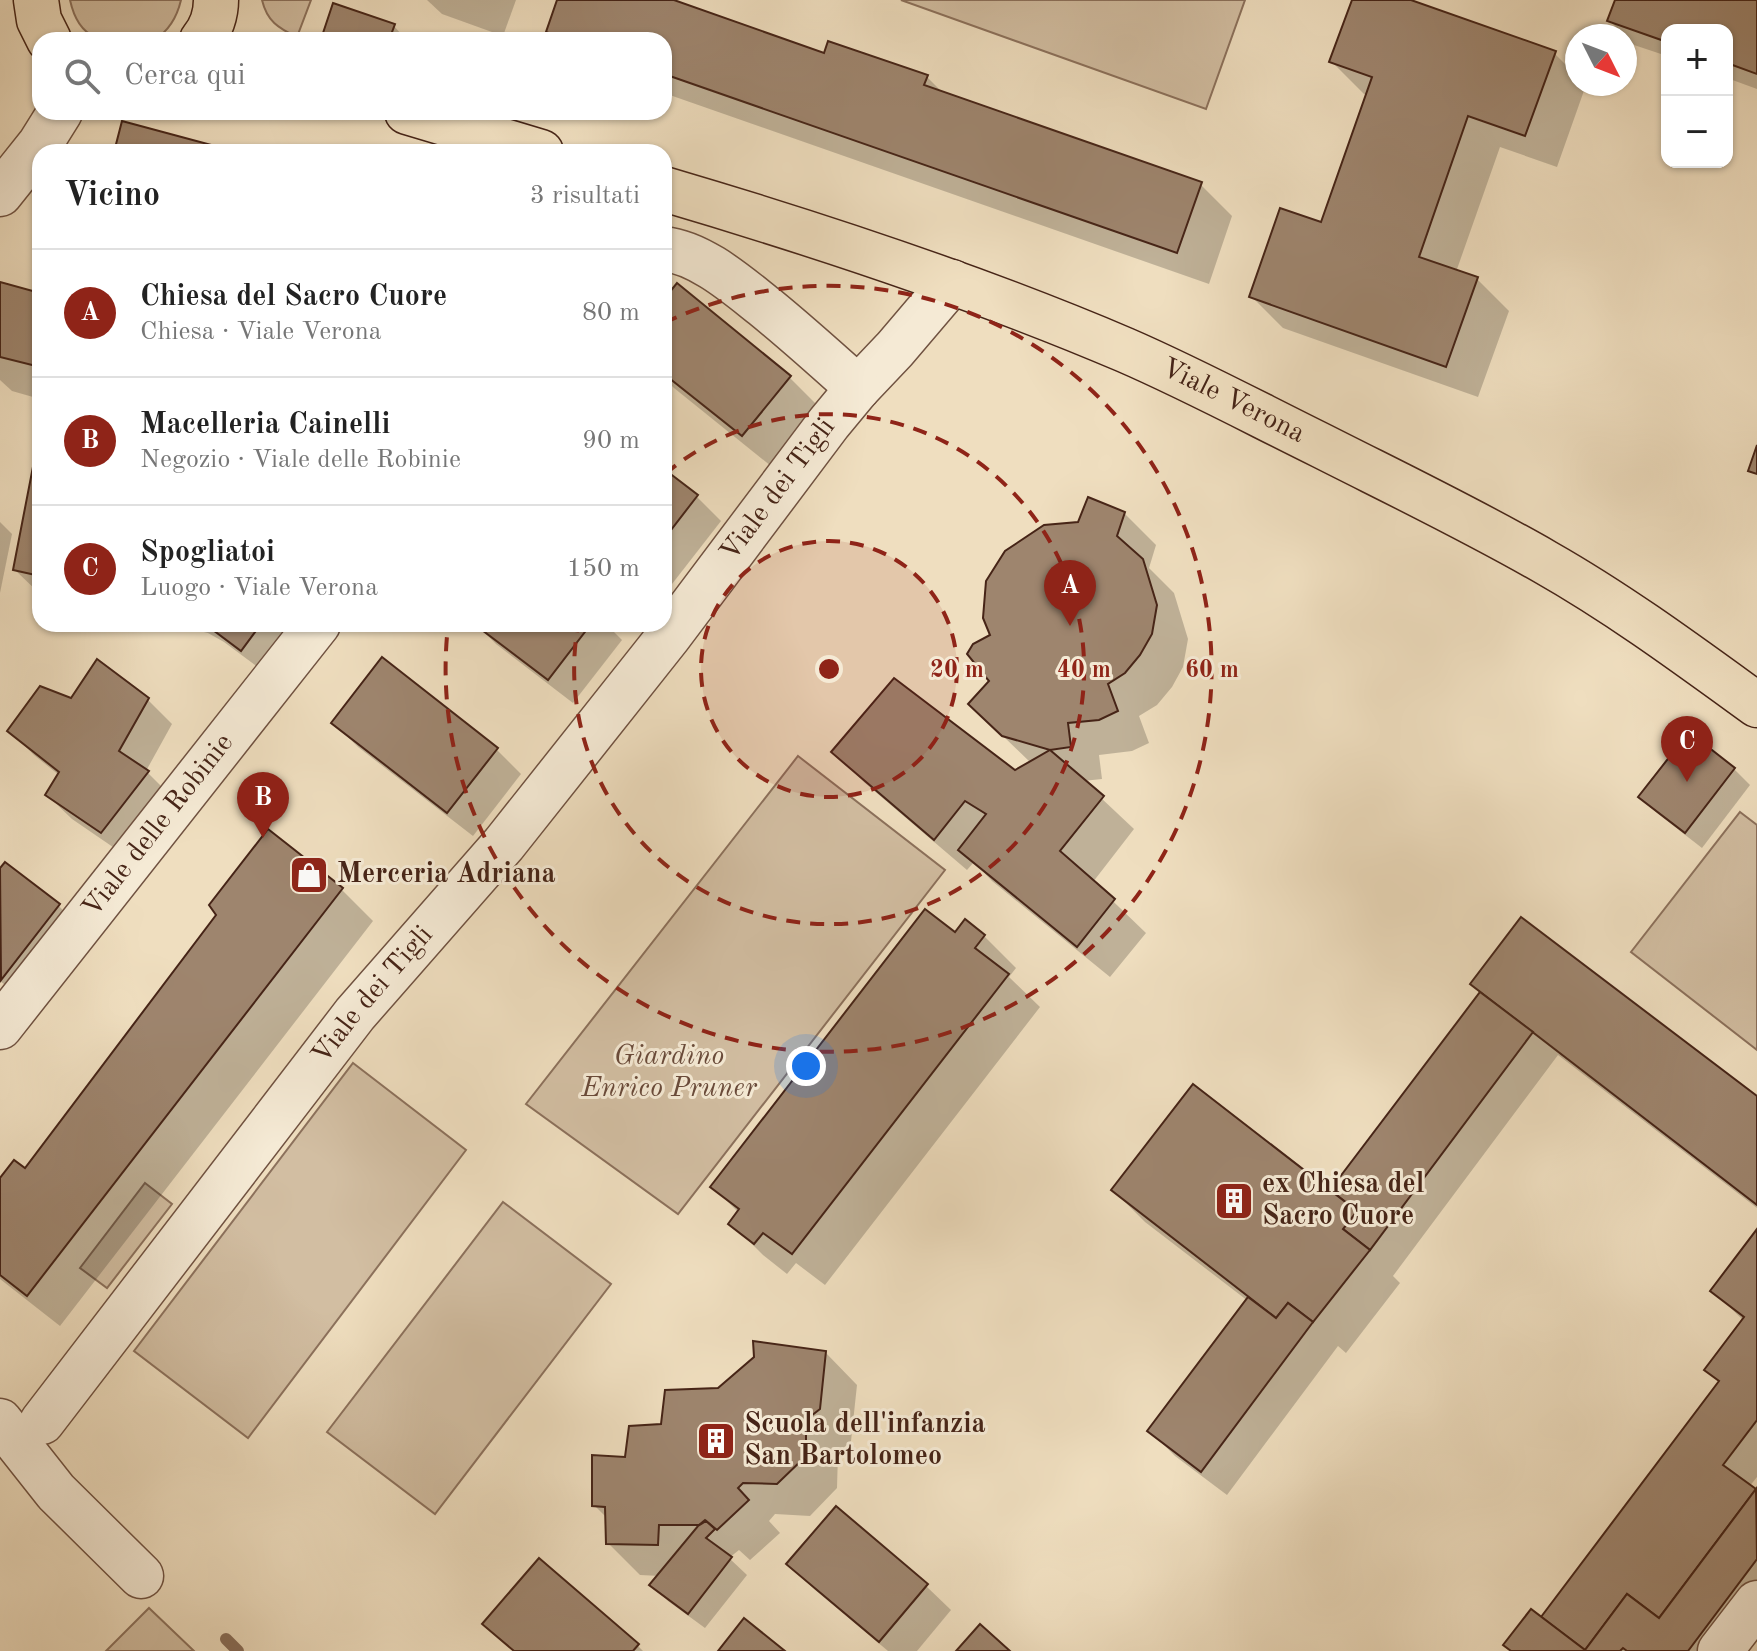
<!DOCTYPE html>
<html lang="it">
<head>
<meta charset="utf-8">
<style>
	:root { --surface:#fff; --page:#f2f2f2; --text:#222; --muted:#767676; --line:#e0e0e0; --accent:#8f2418 }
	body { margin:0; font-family:"Old Standard TT",serif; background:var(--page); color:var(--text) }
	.controls { position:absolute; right:24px; top:24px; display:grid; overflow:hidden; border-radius:16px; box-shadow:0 2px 6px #0004 }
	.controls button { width:72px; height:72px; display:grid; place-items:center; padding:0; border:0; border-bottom:2px solid var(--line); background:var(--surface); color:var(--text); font:40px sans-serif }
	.compass { position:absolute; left:1565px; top:24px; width:72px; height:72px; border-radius:50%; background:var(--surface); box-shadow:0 2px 6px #0004; rotate:132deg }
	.you { position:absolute; left:806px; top:1066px; width:28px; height:28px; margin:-20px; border:6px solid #fff; border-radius:50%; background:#1a73e8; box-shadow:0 0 0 12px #1a73e833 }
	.badge { display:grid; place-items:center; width:52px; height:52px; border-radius:50%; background:var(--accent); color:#fff; font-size:26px; font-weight:700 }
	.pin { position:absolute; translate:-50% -66px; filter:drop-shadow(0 2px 4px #0008) }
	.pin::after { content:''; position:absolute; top:42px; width:28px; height:24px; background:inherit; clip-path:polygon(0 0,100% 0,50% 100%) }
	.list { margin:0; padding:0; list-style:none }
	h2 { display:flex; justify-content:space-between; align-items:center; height:104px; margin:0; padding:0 32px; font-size:34px }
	h2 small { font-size:26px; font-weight:400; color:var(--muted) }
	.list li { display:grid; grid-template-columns:52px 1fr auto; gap:24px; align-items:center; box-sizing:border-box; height:128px; padding:0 32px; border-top:2px solid var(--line) }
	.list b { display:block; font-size:30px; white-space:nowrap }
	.list p { margin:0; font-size:26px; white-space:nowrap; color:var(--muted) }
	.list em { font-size:26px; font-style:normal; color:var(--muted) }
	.icon { flex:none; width:44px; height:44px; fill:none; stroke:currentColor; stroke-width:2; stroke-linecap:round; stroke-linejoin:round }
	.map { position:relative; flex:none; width:1757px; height:1651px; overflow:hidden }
	.search { position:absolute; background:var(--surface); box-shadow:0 2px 6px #0004; left:32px; top:32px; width:640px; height:88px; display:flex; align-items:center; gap:20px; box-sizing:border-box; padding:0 28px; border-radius:24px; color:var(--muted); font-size:30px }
	.panel { position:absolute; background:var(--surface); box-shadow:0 2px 6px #0004; left:32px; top:144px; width:640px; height:488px; border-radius:24px }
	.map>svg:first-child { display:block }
	.green { fill:#d2bea2; stroke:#8c715c; stroke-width:2 }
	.shadow { fill:#0003 }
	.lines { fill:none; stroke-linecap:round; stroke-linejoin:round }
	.stream { stroke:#896e5a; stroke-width:12 }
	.building { fill:#9e856e; stroke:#462417; stroke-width:2 }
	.minor-casing { stroke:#705241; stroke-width:47 }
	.major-casing { stroke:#462417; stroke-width:47 }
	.minor { stroke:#f5ead5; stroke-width:44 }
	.major { stroke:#efdebf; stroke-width:44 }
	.ring { fill:none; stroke:#8f2418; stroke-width:4; stroke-dasharray:14 10 }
	.labels { text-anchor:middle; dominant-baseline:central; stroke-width:6; stroke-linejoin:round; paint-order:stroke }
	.street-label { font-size:28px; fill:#462417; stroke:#f5ead5 }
	.poi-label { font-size:28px; font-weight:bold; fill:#462417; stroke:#f5ead5; text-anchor:start }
	.park-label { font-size:28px; font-style:italic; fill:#694a3a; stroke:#f5ead5 }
	.centre { fill:#8f2418; stroke:#f5ead5; stroke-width:4 }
	.ring-label { font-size:24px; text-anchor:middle; font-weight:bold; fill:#8f2418; stroke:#f5ead5; stroke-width:6; stroke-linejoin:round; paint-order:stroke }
</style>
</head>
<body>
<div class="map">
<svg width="1757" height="1651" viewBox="0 0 1757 1651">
	<rect width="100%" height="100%" fill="#efdebf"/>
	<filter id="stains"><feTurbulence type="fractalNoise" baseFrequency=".0025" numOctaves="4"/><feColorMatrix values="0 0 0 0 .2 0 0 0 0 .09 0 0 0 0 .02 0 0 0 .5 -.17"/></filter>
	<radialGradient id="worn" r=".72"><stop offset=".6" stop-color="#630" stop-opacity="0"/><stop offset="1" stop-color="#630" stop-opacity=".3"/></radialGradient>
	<g class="green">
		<path d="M 70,0 L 181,0 C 177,17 169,31 154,40 C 113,40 81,50 70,0 Z"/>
		<path d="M 262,0 L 311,0 L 297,37 C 278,28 267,21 262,0 Z"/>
		<polygon points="901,0 1245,0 1206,109"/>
		<polygon points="798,756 945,870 678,1214 526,1104"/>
		<polygon points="1740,812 1757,825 1757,1050 1631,952"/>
		<polygon points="353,1063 466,1150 248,1438 134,1351"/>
		<polygon points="145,1183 172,1204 107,1288 80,1268"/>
		<polygon points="503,1202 611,1284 435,1514 327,1432"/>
		<polygon points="149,1608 194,1651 106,1651"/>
	</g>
	<g class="shadow">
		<polygon points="427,0 516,0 503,36 442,14"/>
		<polygon points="560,0 668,0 825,55 927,77 944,94 1200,184 1232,216 1209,284 664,93 664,40 556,40 548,32"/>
		<polygon points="1354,0 1405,0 1554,53 1577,76 1577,84 1586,85 1557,167 1500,147 1456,272 1477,279 1509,311 1478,397 1283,328 1251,296 1322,225 1368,95 1364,94 1332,62"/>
		<polygon points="1617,0 1757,0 1757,89 1727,78 1727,30 1667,30 1667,56 1634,45 1609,20"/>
		<polygon points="394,26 401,34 399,40 333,40 325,32"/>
		<polygon points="0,285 40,295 40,399 12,391 0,380"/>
		<polygon points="664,302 789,377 834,422 787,479 674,388 664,378"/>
		<polygon points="40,449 40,594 15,570"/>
		<polygon points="664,471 697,497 721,521 672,584 664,577"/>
		<polygon points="1124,513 1156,545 1149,568 1174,593 1188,639 1183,667 1172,687 1157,705 1139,716 1149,743 1132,751 1099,755 1102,779 1083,781 1134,829 1093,882 1146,933 1110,977 992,881 974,862 967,870 865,783 833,752 1015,772 1031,763 1003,736 992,681 992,636 1079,523"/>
		<polygon points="0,522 12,534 0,593"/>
		<polygon points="171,624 302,624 267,674 224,642 208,633"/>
		<polygon points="476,624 606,624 622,640 573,703 496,644"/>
		<polygon points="383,660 497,750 521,774 473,836 358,747 334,723"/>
		<polygon points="147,699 172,724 146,771 172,797 126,856 72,819 47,795 59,775 34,755 10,731 72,700"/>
		<polygon points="1689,734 1734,769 1750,785 1702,848 1657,813 1640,796"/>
		<polygon points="5,865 58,905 74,922 18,995 0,981 0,871"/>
		<polygon points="341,889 373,921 60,1326 0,1279 0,1181 26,1170"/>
		<polygon points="956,935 984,936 1016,968 1009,977 1040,1007 825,1285 796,1263 787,1274 763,1255 731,1223 739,1213 712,1186"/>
		<polygon points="1482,993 1757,1098 1757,1208 1558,1055 1393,1276 1400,1283 1346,1353 1338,1346 1227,1495 1175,1456 1150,1431 1248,1301 1145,1222 1113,1190 1337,1198 1339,1196 1333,1190"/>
		<polygon points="1757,1232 1757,1477 1749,1487 1757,1493 1757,1616 1731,1651 1512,1651 1542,1620 1720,1383 1707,1370 1744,1321 1713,1291"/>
		<polygon points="825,1352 857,1385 851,1441 838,1453 837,1488 810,1516 775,1514 769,1521 780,1533 750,1560 739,1550 729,1558 747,1575 705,1628 668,1601 652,1585 660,1576 640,1575 608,1543 608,1519 594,1505 626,1459 663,1426 719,1390"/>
		<polygon points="539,1561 638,1646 643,1651 513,1651 485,1624"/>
		<polygon points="789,1564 926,1586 951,1610 917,1651 888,1651 814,1589"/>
	</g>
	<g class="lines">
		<polyline class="stream" points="226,1639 238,1651"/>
	</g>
	<g class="building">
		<polygon points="557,0 674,0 824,53 828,41 928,75 924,85 1202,182 1177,253 664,74 664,40 567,40 546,32"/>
		<polygon points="1352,0 1411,0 1556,51 1525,136 1468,116 1419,257 1478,277 1446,367 1249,297 1280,208 1321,222 1372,77 1329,62"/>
		<polygon points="1615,0 1757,0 1757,74 1727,63 1727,30 1667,30 1667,42 1607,21"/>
		<polygon points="333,3 395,24 389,40 344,40 323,33"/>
		<polygon points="122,121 230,150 230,152 114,152"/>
		<polygon points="0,282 40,293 40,367 0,357"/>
		<polygon points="677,283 791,376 742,436 664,374 664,299"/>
		<polygon points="1757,445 1757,474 1748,471"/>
		<polygon points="37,446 40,447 40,576 13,570"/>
		<polygon points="664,469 698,495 664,539"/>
		<polygon points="1088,497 1125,512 1117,536 1143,559 1157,605 1152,634 1140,655 1125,673 1108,684 1118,711 1099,720 1068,723 1071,747 1050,750 1002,736 968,704 989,681 967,654 973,644 990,635 983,618 986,581 1005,551 1044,525 1078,522"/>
		<polygon points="205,624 261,624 241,651"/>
		<polygon points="474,624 591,624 548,680"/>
		<polygon points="382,657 498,748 447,813 331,723"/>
		<polygon points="97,659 149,698 119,751 149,771 101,833 45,795 59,772 7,731 40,686 71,698"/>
		<polygon points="894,678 1015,770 1050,750 1104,796 1060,851 1115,899 1077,947 958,850 986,814 965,801 934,840 831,752"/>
		<polygon points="1689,732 1735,768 1685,833 1638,797"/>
		<polygon points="268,829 343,888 27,1296 0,1275 0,1178 14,1160 25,1168 216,915 209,905"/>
		<polygon points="5,862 60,904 1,980 0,868"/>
		<polygon points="925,909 955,932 965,919 985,935 975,948 1009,974 792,1254 763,1233 754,1244 728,1224 739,1209 710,1187"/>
		<polygon points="1521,917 1757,1096 1757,1205 1470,984"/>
		<polygon points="1480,992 1533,1032 1370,1250 1343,1229 1357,1211 1330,1190"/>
		<polygon points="1193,1084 1357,1211 1343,1229 1370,1250 1313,1322 1288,1303 1276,1318 1111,1190"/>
		<polygon points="1757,1229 1757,1420 1723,1465 1756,1489 1659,1618 1627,1594 1585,1650 1541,1617 1719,1381 1704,1370 1744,1317 1710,1291"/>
		<polygon points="1248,1297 1276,1318 1288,1303 1313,1322 1201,1472 1147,1431"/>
		<polygon points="753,1341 826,1351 820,1409 806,1420 806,1456 777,1484 743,1483 738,1488 749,1500 717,1530 705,1520 699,1525 659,1525 658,1545 606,1544 605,1507 592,1506 592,1455 625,1457 629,1426 661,1424 665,1390 718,1388 754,1357"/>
		<polygon points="1756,1489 1757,1559 1688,1651 1627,1651 1623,1648 1620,1651 1511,1651 1503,1645 1531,1609 1585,1650 1627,1594 1659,1618"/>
		<polygon points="836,1506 928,1584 879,1642 786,1564"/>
		<polygon points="706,1521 715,1529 706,1538 732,1557 688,1614 649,1585 698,1526"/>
		<polygon points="539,1558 639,1644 633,1651 514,1651 482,1624"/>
		<polygon points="744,1618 785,1651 718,1651"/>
		<polygon points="980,1624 1010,1651 956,1651"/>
	</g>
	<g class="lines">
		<defs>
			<g id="minor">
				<polyline points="0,194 40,144 60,112"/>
				<path d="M 664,249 C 701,253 737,285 765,307 C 797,333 828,361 858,388 L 895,349 L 952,282"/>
				<path id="s1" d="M 0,1027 L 318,624"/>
				<polyline points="0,1421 56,1492 141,1576"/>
				<path id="s2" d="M 42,1422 L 355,1014 L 504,844 L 669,636 L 829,423 L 858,388"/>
				<polyline points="1720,1651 1757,1603"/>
			</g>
			<g id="major">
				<polyline points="36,0 39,20 49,40"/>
				<path d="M 202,40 C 211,29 216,14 216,0"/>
				<polyline points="407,112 541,152"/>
				<path id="s3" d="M 664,189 C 820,235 975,286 1125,350 C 1192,379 1257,414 1322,446 C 1397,484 1472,520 1545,562 C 1619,604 1688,655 1757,705"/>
			</g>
		</defs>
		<use href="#minor" class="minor-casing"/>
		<use href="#major" class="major-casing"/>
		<use href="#minor" class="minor"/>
		<use href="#major" class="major"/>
	</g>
	<circle cx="829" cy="669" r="128" fill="#8f2418" fill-opacity=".12"/>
	<g class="ring">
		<circle cx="829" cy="669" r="128"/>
		<path d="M665 474A255 255 0 1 1 578 625"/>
		<path d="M664 323A383 383 0 1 1 448 626"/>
	</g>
	<defs>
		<symbol id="shop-square" viewBox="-11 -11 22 22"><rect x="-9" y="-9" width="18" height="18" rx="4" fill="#8f2418" stroke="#f5ead5"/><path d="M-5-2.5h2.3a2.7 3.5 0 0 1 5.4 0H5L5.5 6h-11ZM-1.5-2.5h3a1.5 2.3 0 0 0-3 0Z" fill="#fff"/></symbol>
		<symbol id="building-square" viewBox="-11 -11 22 22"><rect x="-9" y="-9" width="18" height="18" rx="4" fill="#8f2418" stroke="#f5ead5"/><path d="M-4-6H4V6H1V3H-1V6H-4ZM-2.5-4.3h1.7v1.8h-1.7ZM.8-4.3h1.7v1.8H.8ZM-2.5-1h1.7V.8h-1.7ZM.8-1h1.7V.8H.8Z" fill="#fff"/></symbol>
	</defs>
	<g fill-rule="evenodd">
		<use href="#shop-square" x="287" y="853" width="44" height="44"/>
		<use href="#building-square" x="1212" y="1179" width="44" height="44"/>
		<use href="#building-square" x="694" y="1419" width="44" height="44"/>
	</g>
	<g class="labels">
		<g class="street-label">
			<text stroke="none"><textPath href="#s3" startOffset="608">Viale Verona</textPath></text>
			<text stroke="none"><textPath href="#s2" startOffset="1188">Viale dei Tigli</textPath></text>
			<text stroke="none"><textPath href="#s1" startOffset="256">Viale delle Robinie</textPath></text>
			<text stroke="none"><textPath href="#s2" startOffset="540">Viale dei Tigli</textPath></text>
		</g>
		<g class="poi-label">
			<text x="337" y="875">Merceria Adriana</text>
			<text x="1262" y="1185">ex Chiesa del<tspan x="1262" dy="32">Sacro Cuore</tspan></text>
			<text x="744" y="1425">Scuola dell'infanzia<tspan x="744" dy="32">San Bartolomeo</tspan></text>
		</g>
		<g class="park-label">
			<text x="669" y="1057">Giardino<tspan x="669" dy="32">Enrico Pruner</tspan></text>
		</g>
	</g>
	<circle cx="829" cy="669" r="12" class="centre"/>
	<g class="ring-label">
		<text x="957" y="677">20 m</text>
		<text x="1084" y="677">40 m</text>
		<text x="1212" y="677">60 m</text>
	</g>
	<rect width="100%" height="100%" filter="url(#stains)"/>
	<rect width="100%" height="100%" fill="url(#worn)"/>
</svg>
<div class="controls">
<button>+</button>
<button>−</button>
</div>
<svg class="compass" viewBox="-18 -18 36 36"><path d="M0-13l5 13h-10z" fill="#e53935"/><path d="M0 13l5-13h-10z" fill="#767676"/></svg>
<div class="you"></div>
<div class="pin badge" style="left:1070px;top:626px">A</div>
<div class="pin badge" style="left:263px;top:838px">B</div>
<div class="pin badge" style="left:1687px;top:782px">C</div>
<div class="search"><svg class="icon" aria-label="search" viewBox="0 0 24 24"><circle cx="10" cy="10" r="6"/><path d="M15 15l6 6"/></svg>Cerca qui</div>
<section class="panel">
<h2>Vicino<small>3 risultati</small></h2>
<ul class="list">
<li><span class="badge">A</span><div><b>Chiesa del Sacro Cuore</b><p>Chiesa · Viale Verona</p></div><em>80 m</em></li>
<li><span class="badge">B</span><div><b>Macelleria Cainelli</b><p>Negozio · Viale delle Robinie</p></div><em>90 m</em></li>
<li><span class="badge">C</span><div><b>Spogliatoi</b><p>Luogo · Viale Verona</p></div><em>150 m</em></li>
</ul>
</section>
</div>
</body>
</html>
